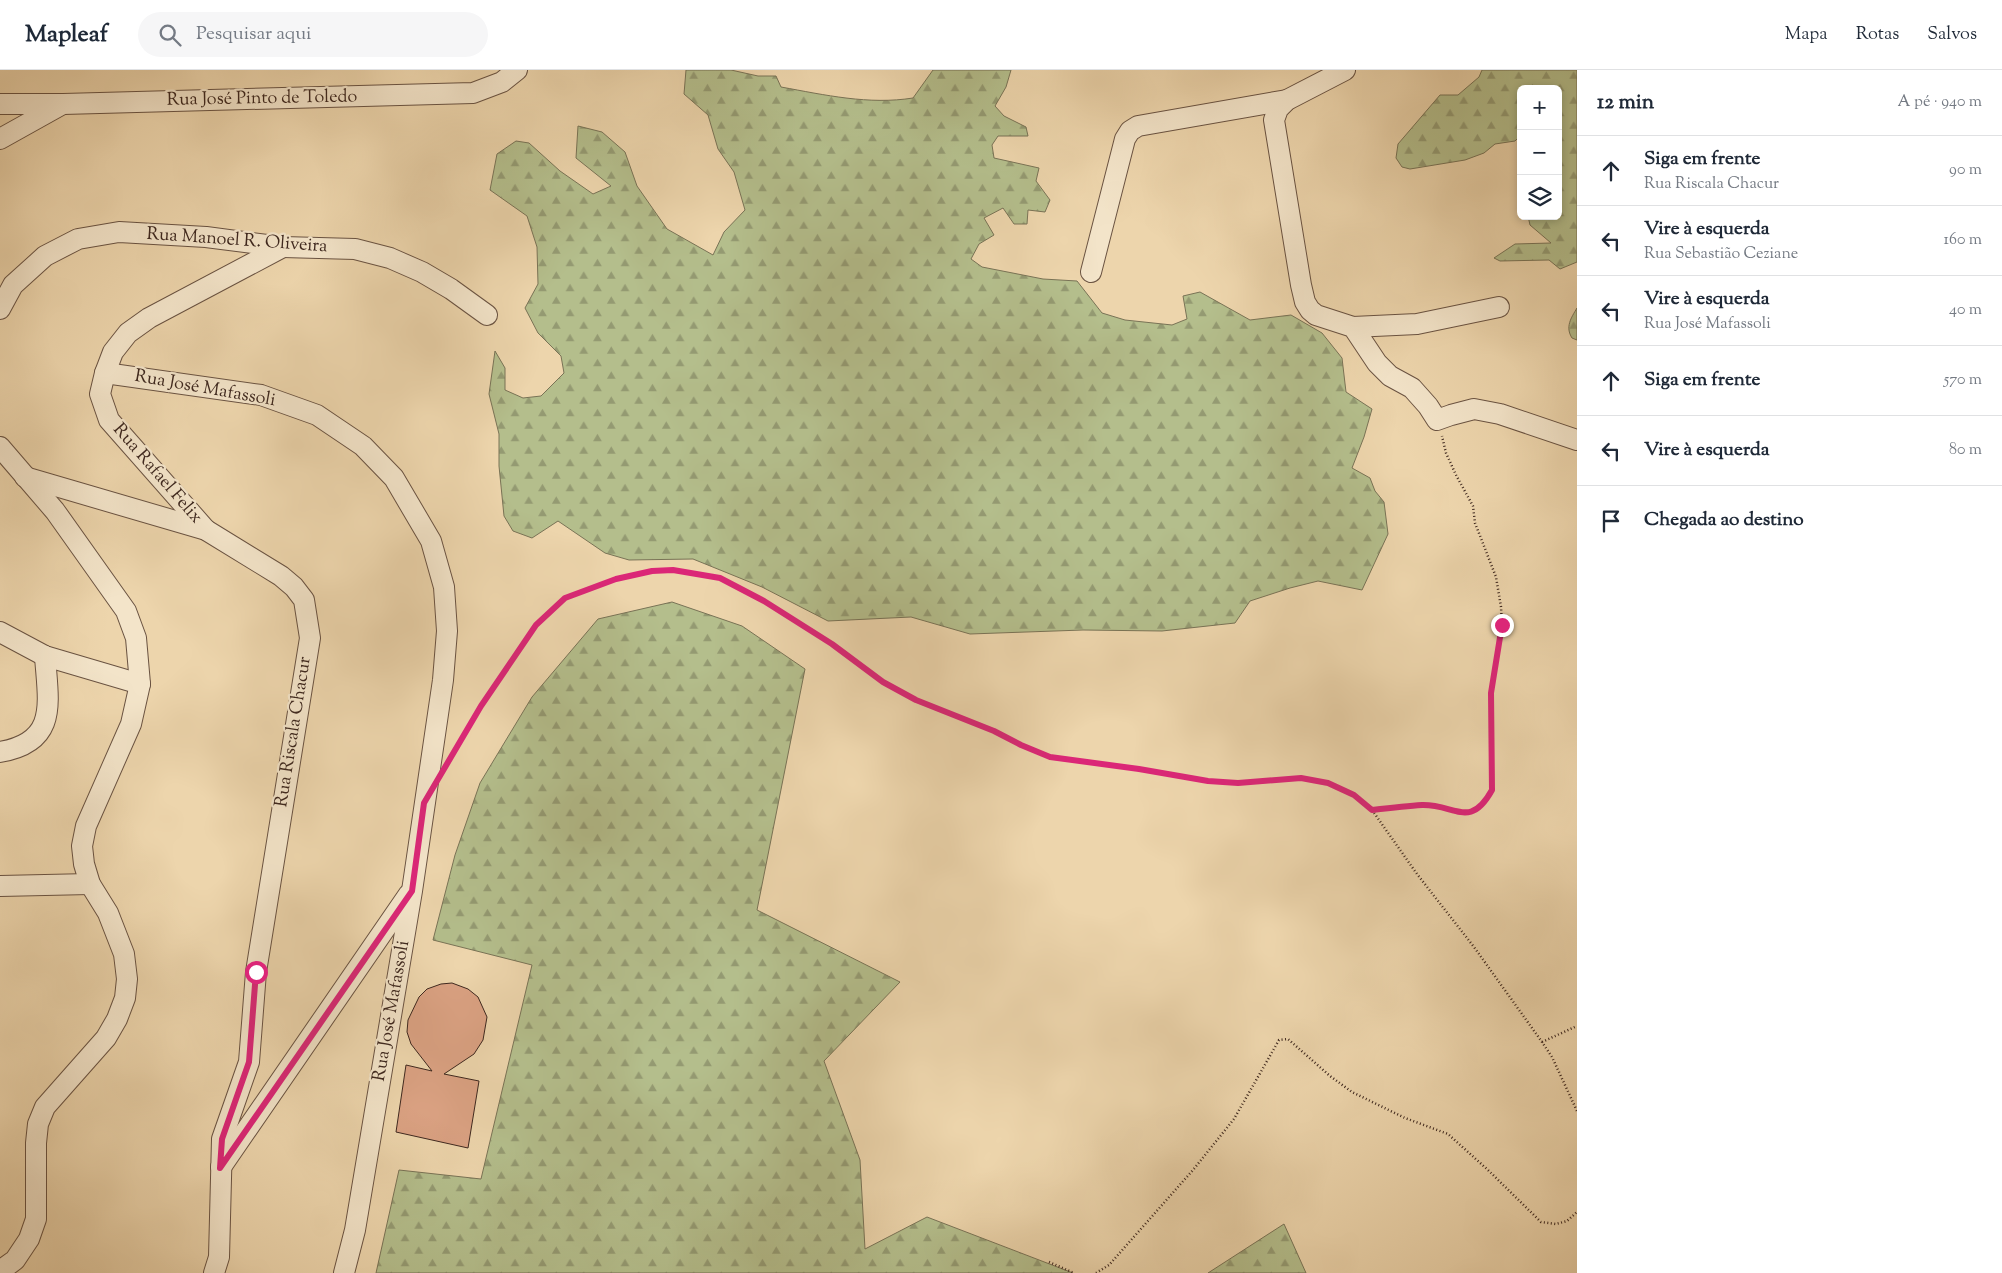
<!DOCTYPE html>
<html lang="pt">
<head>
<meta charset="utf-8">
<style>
	:root { --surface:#fff; --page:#f6f6f7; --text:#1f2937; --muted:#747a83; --line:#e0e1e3 }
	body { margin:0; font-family:"Sorts Mill Goudy",serif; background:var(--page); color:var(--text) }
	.controls { position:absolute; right:15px; top:15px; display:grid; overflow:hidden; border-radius:8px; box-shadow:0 2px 8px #0003 }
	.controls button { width:45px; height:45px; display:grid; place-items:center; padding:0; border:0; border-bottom:1px solid var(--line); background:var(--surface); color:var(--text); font:25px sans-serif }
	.stop { position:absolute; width:15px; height:15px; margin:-11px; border:4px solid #db2777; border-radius:50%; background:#fff }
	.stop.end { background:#db2777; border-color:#fff; box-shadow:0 1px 5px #0008 }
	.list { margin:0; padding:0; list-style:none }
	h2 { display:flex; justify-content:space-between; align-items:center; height:65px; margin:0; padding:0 20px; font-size:21px }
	h2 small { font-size:16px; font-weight:400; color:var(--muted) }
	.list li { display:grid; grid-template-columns:32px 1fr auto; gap:15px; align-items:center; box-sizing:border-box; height:70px; padding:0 20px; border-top:1px solid var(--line) }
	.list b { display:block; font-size:19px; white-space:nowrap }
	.list p { margin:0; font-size:16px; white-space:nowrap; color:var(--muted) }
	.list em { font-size:16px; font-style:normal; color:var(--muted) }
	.icon { flex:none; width:28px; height:28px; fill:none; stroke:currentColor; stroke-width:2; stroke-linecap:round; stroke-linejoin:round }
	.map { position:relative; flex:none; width:1577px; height:1203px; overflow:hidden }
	header { display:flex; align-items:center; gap:30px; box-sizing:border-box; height:70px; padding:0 25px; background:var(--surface); border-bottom:1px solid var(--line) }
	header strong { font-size:24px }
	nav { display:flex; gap:28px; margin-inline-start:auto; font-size:18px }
	.search { width:350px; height:45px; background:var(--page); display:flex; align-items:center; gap:12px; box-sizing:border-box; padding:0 18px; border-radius:28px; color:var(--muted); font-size:19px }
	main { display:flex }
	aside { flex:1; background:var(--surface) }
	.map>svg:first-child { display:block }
	.forest { fill:url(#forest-firs); stroke:#797356 }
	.building { fill:#dba283; stroke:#3e281f }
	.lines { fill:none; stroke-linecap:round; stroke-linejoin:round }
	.minor-casing { stroke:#6a5342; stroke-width:22 }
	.path { stroke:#3e281f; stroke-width:2.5; stroke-dasharray:1 2.5; stroke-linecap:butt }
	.minor { stroke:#f3e4c9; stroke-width:20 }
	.route { stroke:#db2777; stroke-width:6 }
	.labels { text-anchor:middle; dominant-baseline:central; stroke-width:4.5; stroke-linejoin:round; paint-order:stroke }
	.street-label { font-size:18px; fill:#3e281f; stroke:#f3e4c9 }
</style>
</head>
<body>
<header>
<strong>Mapleaf</strong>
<div class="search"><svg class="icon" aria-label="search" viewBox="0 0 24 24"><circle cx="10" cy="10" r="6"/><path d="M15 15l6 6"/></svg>Pesquisar aqui</div>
<nav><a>Mapa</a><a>Rotas</a><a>Salvos</a></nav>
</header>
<main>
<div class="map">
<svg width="1577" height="1203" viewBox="0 0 1577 1203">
	<defs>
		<pattern id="forest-firs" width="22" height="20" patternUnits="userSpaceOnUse" patternTransform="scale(1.25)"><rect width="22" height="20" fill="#b4be8c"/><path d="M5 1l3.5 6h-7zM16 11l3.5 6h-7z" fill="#949a72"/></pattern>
	</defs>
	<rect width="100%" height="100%" fill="#edd5ac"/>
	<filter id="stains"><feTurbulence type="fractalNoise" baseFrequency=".004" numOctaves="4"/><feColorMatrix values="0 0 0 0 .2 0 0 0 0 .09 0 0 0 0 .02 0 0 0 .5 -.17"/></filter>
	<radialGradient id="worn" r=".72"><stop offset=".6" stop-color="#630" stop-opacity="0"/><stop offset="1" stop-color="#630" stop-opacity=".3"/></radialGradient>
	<g class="forest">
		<path d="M 686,0 L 731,0 L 758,6 L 776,6 L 781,17 C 825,25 869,35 913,28 L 933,0 L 1011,0 L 1006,17 L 995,36 L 1004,46 L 1026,57 L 1028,66 L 998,66 L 992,75 L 994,88 L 1039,98 L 1036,111 L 1050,130 L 1045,142 L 1028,140 L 1027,154 L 1014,154 L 1003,138 L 984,148 L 994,165 L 979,174 L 971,189 L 982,197 L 1043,209 L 1077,211 L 1102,243 L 1125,250 L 1172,255 L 1187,249 L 1183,226 L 1200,222 L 1250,250 L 1291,245 L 1322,263 L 1342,288 L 1346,322 L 1372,339 L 1364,367 L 1352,398 L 1370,408 L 1375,421 L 1384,432 L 1388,464 L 1362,520 L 1318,511 L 1290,518 L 1250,531 L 1235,553 L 1162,561 L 1083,560 L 970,564 L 911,547 L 828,551 L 762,517 L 693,489 L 629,490 L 605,483 L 558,451 L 532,468 L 513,461 L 504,446 L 499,396 L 499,364 L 489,324 L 495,281 L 505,298 L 505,320 L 523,328 L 541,326 L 564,303 L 561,286 L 538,263 L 525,238 L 538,214 L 537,177 L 527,146 L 490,120 L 497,84 L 516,71 L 529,73 L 560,101 L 593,124 L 611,116 L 576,88 L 578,56 L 602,62 L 625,82 L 637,116 L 667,159 L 713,185 L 724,162 L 745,140 L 734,102 L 718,79 L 708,45 L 684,24 Z"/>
		<polygon points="1482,0 1577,0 1577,192 1560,199 1549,190 1500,191 1494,188 1515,174 1551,173 1530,155 1528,146 1558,146 1558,19 1521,19 1521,65 1515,71 1495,74 1484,83 1465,90 1410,99 1402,97 1396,88 1398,74 1440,25 1458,25 1479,7"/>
		<path d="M 1577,238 L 1577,270 L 1572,268 C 1565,257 1571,248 1577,238 Z"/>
		<polygon points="672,532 742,556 805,599 757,840 900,912 824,991 860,1090 865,1179 927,1147 1073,1203 376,1203 399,1100 481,1109 532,895 433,870 455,785 480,713 532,627 598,549"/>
		<polygon points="1284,1154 1306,1203 1208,1203"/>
	</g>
	<polygon class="building" points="452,913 468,919 478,927 487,947 483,970 474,984 444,1004 479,1011 468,1078 396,1062 406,995 432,1001 411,974 407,962 408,950 419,927 427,919 441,914"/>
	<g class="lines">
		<defs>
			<g id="minor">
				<polyline points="1345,0 1287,30 1278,39 1274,50 1301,215 1305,232 1310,240 1316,245 1353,257 1377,293 1390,306 1412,318 1428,336 1437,350 1451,345 1474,339 1500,344 1577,370"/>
				<polyline points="0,34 63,34 473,23 502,12 517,0"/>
				<polyline points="0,69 61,35"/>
				<polyline points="1091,202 1125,69 1130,61 1138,56 1287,30"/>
				<polyline points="0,239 13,215 45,186 78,169 119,162 206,167 283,177 355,179 390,188 422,202 451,219 487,245"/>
				<polyline points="1353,257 1417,254 1499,237"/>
				<polyline points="105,303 261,325 317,345 363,376 394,408 431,471 444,517 447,561 443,610 412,821 355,1160 344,1203"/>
				<polyline points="0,377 55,441 126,541 136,568 140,614 131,654 86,756 82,776 84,794 90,814 108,843 124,884 127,909 125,928 117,949 106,968 45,1037 38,1054 36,1073 36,1149 29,1169 15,1190 0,1201"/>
				<polyline points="25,407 206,460 281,506 294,517 304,530 310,568 256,902 249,992 222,1069 219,1187 214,1203"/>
				<polyline points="206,460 109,350 100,324 105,303 113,282 128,263 149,248 283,177"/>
				<polyline points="0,562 45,586 140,614"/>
				<path d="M 0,682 C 59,672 48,632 45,586"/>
				<polyline points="0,816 90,814"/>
				<polyline points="221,1097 409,824"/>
			</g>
		</defs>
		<use href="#minor" class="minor-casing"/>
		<g class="path">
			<polyline points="449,691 481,636 536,555 565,528 616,509 652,501 673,500 720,508 764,531 832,574 883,612 916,630 994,661 1021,675 1050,687 1139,699 1208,711 1238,713 1301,708 1329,713 1354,725 1372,740 1417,804 1474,877 1542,972 1552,987 1577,1041"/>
			<path d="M 1372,740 C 1389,738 1406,735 1422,735 C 1455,734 1471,760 1492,720 L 1491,623 L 1502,555 L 1501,537 L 1496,507 L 1475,453 L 1473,436 L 1456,405 L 1446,383 L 1442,366"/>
			<polyline points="1542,972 1577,956"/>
			<polyline points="1049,1192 1074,1203"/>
			<polyline points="1096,1203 1109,1195 1193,1100 1234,1049 1279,970 1288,969 1330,1006 1352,1022 1405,1048 1448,1064 1488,1100 1541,1152 1556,1154 1567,1151 1577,1142"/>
		</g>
		<use href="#minor" class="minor"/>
	</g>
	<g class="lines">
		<path class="route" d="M 256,902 L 249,992 L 222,1069 L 220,1098 L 412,821 L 424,733 L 481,636 L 536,555 L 565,528 L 616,509 L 652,501 L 673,500 L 720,508 L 764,531 L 832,574 L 883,612 L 916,630 L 994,661 L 1021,675 L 1050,687 L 1139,699 L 1208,711 L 1238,713 L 1301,708 L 1328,713 L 1354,725 L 1372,740 C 1389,738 1406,736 1422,735 C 1455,734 1470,760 1492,720 L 1491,623 L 1502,555"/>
	</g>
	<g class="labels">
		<g class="street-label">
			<text transform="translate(262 29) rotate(-1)">Rua José Pinto de Toledo</text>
			<text transform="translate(237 171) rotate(4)">Rua Manoel R. Oliveira</text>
			<text transform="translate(205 319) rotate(10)">Rua José Mafassoli</text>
			<text transform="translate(157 404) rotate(49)">Rua Rafael Felix</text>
			<text transform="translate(294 662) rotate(-81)">Rua Riscala Chacur</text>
			<text transform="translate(392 941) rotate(-80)">Rua José Mafassoli</text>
		</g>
	</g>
	<rect width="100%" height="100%" filter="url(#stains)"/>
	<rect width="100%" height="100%" fill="url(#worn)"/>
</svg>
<div class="controls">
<button>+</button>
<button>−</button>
<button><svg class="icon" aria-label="layers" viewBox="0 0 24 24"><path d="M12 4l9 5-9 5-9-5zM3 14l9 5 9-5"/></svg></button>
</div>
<div class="stop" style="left:256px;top:902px"></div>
<div class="stop end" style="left:1502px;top:555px"></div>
</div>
<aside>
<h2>12 min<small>A pé · 940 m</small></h2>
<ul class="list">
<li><svg class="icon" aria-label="ahead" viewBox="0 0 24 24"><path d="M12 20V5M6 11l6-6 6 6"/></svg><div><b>Siga em frente</b><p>Rua Riscala Chacur</p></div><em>90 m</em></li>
<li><svg class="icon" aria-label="left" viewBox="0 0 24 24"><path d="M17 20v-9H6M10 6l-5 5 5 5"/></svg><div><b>Vire à esquerda</b><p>Rua Sebastião Ceziane</p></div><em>160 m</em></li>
<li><svg class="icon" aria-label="left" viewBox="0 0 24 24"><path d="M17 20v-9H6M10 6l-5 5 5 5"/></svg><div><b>Vire à esquerda</b><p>Rua José Mafassoli</p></div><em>40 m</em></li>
<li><svg class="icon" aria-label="ahead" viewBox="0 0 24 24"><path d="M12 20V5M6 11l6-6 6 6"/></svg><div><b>Siga em frente</b></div><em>570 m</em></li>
<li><svg class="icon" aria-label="left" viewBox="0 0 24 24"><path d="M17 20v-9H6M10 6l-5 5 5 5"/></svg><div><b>Vire à esquerda</b></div><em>80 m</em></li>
<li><svg class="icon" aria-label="arrive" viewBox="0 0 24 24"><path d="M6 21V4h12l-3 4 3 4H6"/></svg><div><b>Chegada ao destino</b></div></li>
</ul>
</aside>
</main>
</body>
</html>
